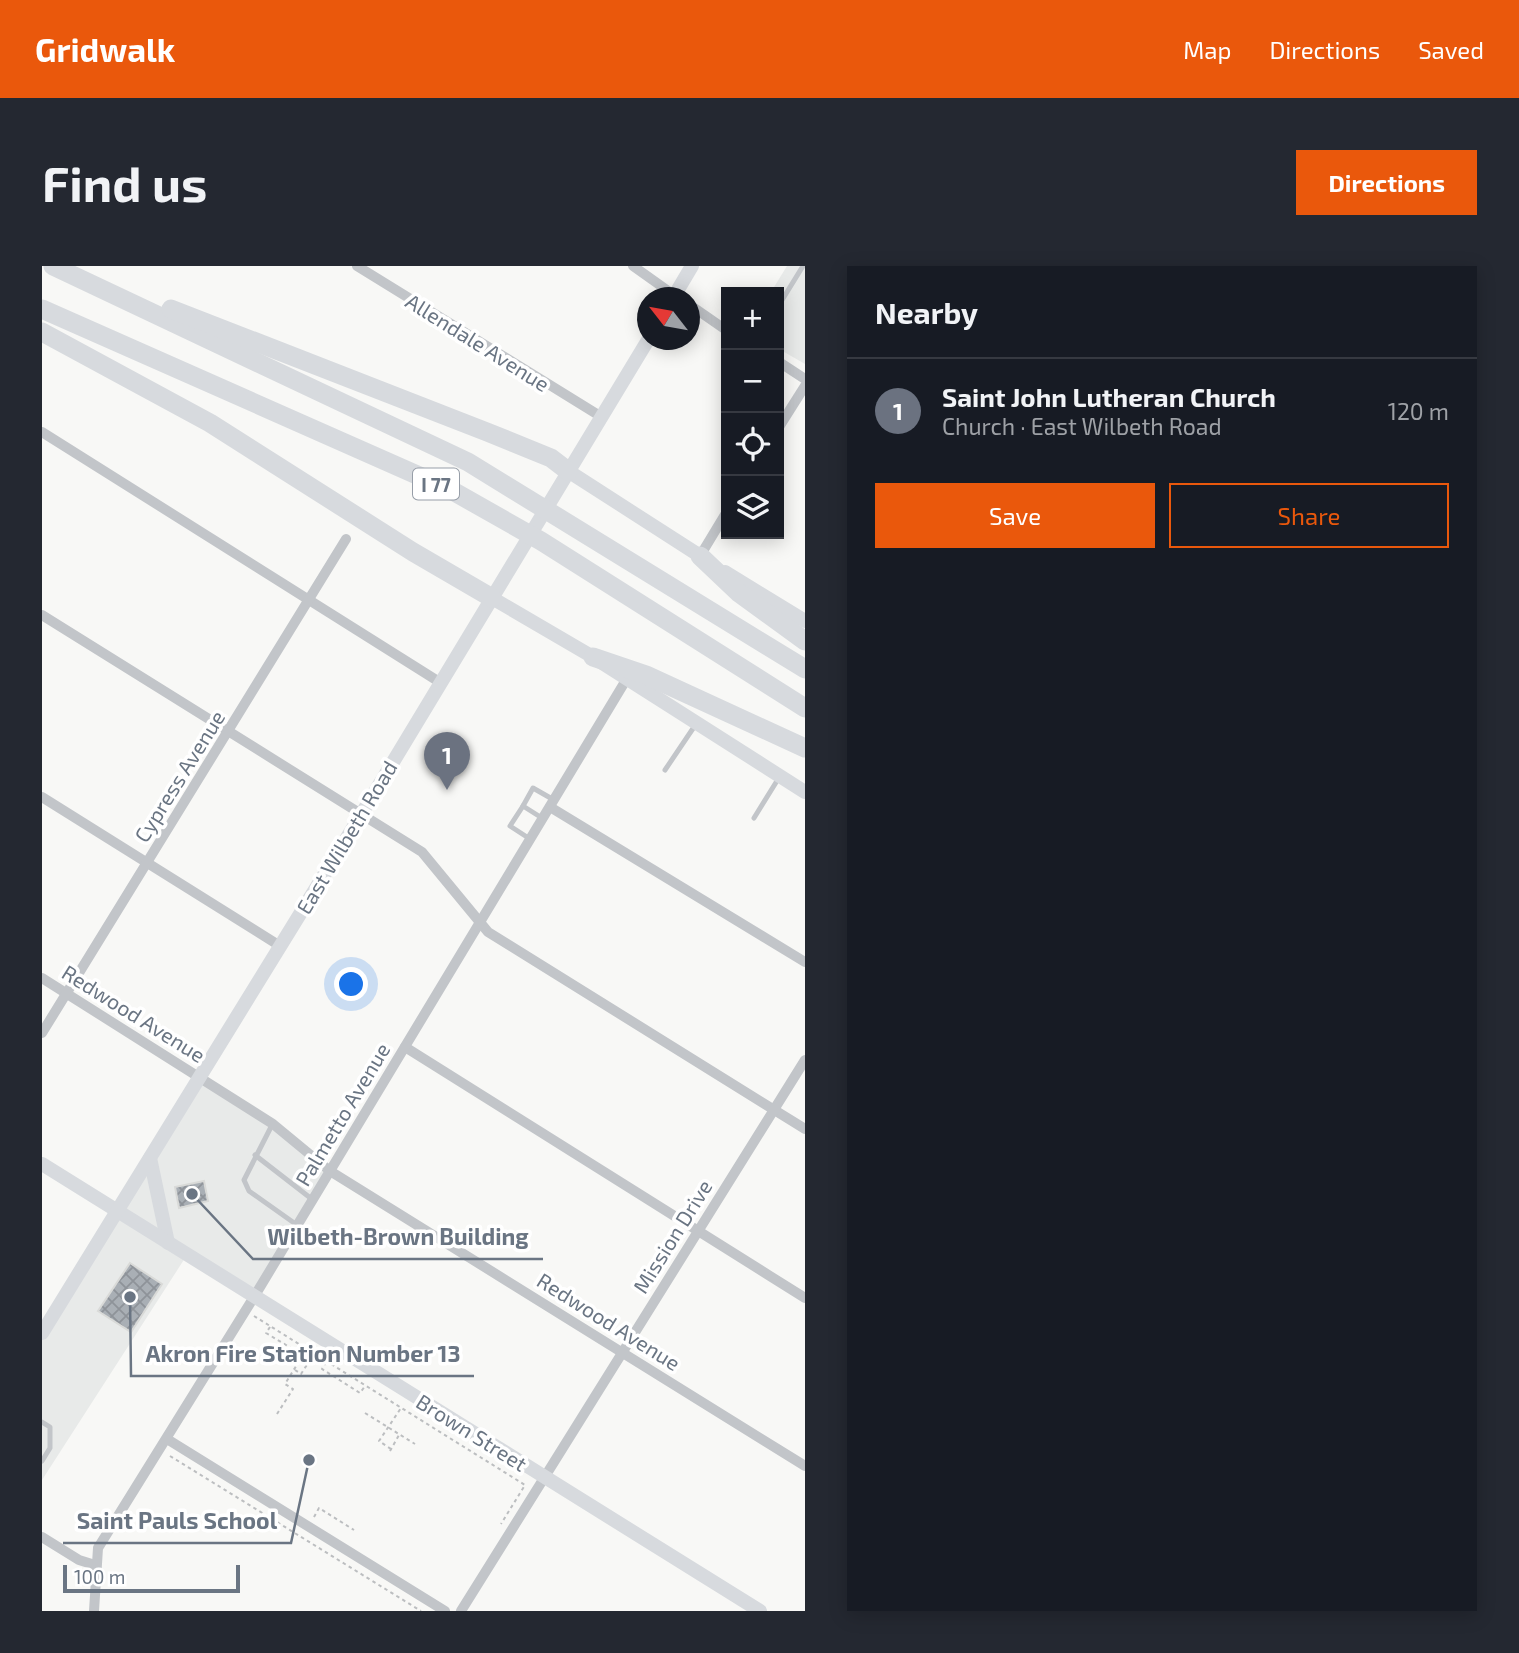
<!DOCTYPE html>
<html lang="en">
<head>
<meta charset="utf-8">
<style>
	:root { --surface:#171b24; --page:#242831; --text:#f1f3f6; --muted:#9ea1a6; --line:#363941; --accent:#ea580c }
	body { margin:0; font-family:"Exo 2",sans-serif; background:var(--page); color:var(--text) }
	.controls { position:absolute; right:21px; top:21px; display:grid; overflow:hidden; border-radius:0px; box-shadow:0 4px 18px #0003 }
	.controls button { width:63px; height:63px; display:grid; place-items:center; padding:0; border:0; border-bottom:2px solid var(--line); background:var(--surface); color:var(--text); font:35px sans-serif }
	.compass { position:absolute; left:595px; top:21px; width:63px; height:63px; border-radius:50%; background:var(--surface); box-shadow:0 4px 18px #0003; rotate:301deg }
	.scale { position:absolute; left:21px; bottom:18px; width:177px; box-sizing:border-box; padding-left:7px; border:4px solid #6a7583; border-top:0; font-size:19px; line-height:24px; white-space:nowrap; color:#6a7583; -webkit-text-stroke:5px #fff; paint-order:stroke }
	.you { position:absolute; left:310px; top:719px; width:24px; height:24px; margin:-18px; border:5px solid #fff; border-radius:50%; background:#1a73e8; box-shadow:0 0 0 10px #1a73e833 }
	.badge { display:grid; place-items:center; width:46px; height:46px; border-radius:50%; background:var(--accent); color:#fff; font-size:23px; font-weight:700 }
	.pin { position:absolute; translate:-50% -58px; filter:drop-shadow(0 2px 4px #0008) }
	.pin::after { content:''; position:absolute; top:37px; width:24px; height:21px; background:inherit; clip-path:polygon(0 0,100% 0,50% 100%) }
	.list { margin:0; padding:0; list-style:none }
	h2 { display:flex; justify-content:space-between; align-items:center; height:91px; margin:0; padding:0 28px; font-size:30px }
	h2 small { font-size:23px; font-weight:400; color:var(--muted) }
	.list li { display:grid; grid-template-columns:46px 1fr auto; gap:21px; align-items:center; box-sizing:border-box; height:105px; padding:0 28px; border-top:2px solid var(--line) }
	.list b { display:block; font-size:26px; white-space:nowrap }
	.list p { margin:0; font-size:23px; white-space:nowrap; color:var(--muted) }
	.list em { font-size:23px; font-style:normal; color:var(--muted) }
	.actions { display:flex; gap:14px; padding:21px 28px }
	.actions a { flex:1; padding:16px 0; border:2px solid var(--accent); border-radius:0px; text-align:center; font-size:24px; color:var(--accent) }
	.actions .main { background:var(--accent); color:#fff }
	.icon { flex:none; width:38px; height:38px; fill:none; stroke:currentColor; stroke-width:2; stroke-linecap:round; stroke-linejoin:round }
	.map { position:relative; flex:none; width:763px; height:1345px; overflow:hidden; border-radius:0px }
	header { display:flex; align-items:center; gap:42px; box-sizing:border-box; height:98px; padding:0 35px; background:var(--accent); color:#fff }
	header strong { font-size:33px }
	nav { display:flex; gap:38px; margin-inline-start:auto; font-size:24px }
	.intro { display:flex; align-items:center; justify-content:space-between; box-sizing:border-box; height:168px; padding:0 42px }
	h1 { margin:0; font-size:49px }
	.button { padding:18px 32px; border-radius:0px; background:var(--accent); color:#fff; font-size:24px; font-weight:700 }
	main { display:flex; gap:42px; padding:0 42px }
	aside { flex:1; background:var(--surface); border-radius:0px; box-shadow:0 4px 18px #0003 }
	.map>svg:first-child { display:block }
	.built { fill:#e8eae9 }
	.building { fill:url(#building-cross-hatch); stroke:#d9dad8; stroke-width:2 }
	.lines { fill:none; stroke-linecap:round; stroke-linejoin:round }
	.path { stroke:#bcbec0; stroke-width:2; stroke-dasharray:3.5 3.5; stroke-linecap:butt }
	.service { stroke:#c2c5c9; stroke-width:5 }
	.minor { stroke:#c2c5c9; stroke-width:10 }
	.secondary { stroke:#d7dade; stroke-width:14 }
	.motorway { stroke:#d7dade; stroke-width:19 }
	.labels { text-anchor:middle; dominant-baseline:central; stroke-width:7; stroke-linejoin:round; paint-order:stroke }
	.shield { fill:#fff; stroke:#979ea8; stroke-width:2 }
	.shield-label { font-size:19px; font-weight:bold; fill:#6a7583 }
	.street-label { font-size:21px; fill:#6a7583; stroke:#fff }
	.leader { fill:none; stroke:#6a7583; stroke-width:2.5 }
	.callout-dot { fill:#6a7583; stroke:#fff; stroke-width:2.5 }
	.callout-label { font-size:23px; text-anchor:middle; font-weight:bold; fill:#6a7583; stroke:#fff; stroke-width:7; stroke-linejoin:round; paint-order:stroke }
</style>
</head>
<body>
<header>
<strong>Gridwalk</strong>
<nav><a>Map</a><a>Directions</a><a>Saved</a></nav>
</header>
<div class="intro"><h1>Find us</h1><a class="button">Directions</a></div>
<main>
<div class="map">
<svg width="763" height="1345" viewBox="0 0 763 1345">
	<defs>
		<pattern id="building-cross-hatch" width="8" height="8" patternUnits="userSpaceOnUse" patternTransform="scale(1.75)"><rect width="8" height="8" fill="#a9afb5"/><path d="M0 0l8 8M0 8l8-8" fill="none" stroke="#8e9399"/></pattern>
	</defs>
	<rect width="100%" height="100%" fill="#f8f8f6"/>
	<g class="built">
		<polygon points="745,0 763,0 763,98 737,83 737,26 729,26"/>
		<polygon points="158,811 288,905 212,1031 145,989 0,1214 0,1067"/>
	</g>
	<g class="building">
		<polygon points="162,915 166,935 137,942 133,921"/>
		<polygon points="88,997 120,1018 89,1066 56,1045"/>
	</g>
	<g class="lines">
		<g class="path">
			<polyline points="212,1050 483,1219 459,1258"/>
			<polyline points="228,1061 224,1067 249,1082"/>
			<polyline points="260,1090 269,1095 273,1088"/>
			<polyline points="284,1096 280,1103 318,1127 323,1120"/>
			<polyline points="253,1104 259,1108 268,1094"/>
			<polyline points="323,1147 373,1178"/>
			<polyline points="235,1148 251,1123 243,1118 264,1084"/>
			<polyline points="349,1183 337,1175 359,1142"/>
			<polyline points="348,1185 357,1169"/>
			<polyline points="128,1190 379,1345"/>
			<polyline points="272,1251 277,1242 312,1264"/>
		</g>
		<g class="service">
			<polyline points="737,39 761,0"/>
			<polyline points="623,504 654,458"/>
			<polyline points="481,540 491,522 512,534"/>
			<polyline points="712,552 738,510"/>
			<polyline points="488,573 468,560 481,540 500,552"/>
			<polyline points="230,859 202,914 207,925 255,959"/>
			<polyline points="213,889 271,934"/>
			<polyline points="0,1156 8,1161 8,1182 0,1195"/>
		</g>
		<g class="minor">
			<polyline points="315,0 558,150"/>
			<polyline points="591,0 636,32"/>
			<polyline points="648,39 684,64"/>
			<polyline points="737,96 763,113"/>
			<polyline points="737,161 763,120"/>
			<polyline points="0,166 399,417"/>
			<polyline points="658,290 684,247"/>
			<polyline points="0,349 380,586 446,666 763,863"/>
			<polyline points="0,531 238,680"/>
			<polyline points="508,541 763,696"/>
			<polyline points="0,712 231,858 288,905 763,1200"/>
			<polyline points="0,767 304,273"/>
			<polyline points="363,781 763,1032"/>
			<polyline points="125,1173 403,1345"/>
			<polyline points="0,1271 37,1294 53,1299"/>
			<polyline points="52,1345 56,1282 212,1031 584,414"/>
			<polyline points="419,1345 763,794"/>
		</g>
		<g class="secondary">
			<polyline points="631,32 650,0"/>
			<polyline points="526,205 666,295"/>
			<polyline points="683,306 763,355"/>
			<polyline points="450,332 551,391 763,526"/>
			<polyline points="108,892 126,977"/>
			<polyline points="0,898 718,1345"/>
			<polyline points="0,1067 319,549 606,74"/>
		</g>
		<g class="motorway">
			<polyline points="11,0 426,196 763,403"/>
			<polyline points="0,43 409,224 499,275 763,442"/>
			<polyline points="129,43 445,166 509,192 526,205"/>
			<polyline points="0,66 168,157 371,286 450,332"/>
			<polyline points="658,290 697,327 763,375"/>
			<polyline points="551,391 604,409 763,482"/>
		</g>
	</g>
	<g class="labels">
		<rect class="shield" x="371" y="202.5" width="46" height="31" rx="5"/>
		<g class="shield-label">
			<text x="394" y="218">I 77</text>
		</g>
		<g class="street-label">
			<text transform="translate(436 76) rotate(32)">Allendale Avenue</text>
			<text transform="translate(137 510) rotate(-58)">Cypress Avenue</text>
			<text transform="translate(304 571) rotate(-59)">East Wilbeth Road</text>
			<text transform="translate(92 747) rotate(32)">Redwood Avenue</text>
			<text transform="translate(300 848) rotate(-59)">Palmetto Avenue</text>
			<text transform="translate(630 970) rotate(-58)">Mission Drive</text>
			<text transform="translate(567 1055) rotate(32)">Redwood Avenue</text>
			<text transform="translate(430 1166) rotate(32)">Brown Street</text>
		</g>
	</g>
	<path class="leader" d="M150 928L211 993H501M88 1031L89 1110H432M267 1194L249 1277H21"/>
	<g class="callout-dot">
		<circle cx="150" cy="928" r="7"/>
		<circle cx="88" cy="1031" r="7"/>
		<circle cx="267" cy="1194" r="7"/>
	</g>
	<g class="callout-label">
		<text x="356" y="979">Wilbeth-Brown Building</text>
		<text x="261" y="1096">Akron Fire Station Number 13</text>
		<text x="135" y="1263">Saint Pauls School</text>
	</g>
</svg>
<div class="controls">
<button>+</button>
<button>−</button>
<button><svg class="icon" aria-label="locate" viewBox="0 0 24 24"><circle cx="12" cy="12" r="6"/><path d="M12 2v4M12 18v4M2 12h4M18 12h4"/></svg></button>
<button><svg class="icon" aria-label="layers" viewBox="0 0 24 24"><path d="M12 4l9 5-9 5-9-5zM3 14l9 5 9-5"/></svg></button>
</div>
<svg class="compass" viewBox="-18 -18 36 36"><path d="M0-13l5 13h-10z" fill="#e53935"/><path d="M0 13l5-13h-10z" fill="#9ea1a6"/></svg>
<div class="scale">100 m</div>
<div class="you"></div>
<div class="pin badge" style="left:405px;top:524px;background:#6b7280">1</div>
</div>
<aside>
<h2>Nearby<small></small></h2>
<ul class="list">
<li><span class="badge" style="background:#6b7280">1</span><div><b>Saint John Lutheran Church</b><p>Church · East Wilbeth Road</p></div><em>120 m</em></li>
</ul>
<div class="actions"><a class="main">Save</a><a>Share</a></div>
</aside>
</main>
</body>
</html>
